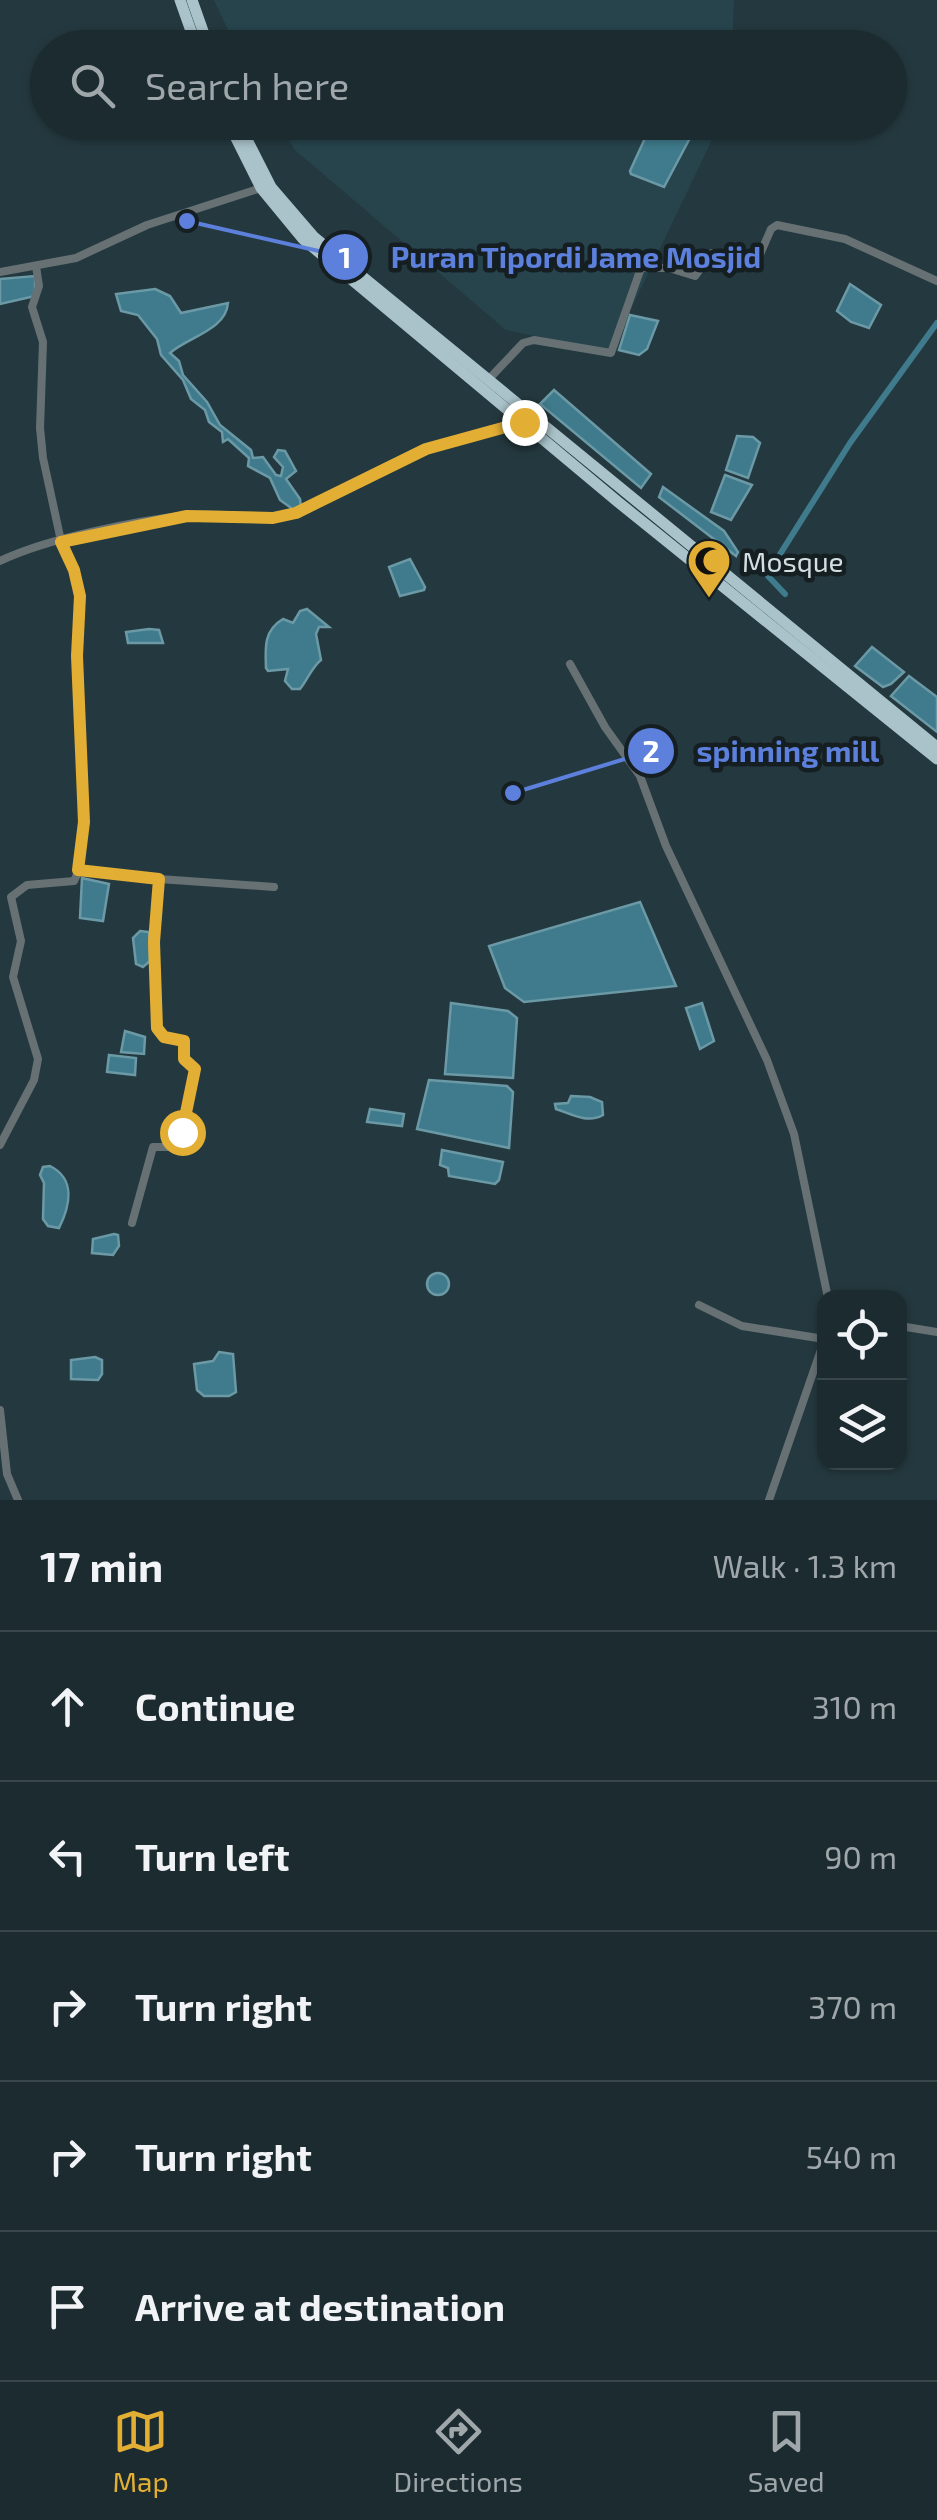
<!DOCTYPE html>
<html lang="en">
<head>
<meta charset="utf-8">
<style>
	:root { --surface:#1b2b2f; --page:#28373b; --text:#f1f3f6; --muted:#a0a7aa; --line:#39474b; --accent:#e2ae34 }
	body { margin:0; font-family:"Exo 2",sans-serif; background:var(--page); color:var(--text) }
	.controls { position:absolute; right:30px; bottom:30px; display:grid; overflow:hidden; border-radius:20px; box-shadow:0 2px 8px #0004 }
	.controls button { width:90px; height:90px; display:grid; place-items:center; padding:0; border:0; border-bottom:2px solid var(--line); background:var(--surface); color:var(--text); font:50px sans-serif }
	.stop { position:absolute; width:30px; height:30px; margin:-22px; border:8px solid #e2ae34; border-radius:50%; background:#fff }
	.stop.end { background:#e2ae34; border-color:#fff; box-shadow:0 2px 10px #0008 }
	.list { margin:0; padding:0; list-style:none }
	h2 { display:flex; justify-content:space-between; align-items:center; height:130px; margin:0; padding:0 40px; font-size:42px }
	h2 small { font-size:32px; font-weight:400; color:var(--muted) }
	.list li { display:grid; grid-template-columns:65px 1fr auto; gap:30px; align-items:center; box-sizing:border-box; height:150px; padding:0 40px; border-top:2px solid var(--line) }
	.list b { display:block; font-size:38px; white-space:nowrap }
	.list em { font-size:32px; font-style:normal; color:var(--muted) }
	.icon { flex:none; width:55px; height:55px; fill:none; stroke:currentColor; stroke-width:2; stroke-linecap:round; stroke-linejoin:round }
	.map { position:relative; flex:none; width:937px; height:1500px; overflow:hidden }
	.search { position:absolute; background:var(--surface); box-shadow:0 2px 8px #0004; left:30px; right:30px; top:30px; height:110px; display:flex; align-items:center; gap:25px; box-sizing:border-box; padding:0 35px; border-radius:55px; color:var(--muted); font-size:38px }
	.sheet { height:880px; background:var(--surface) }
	nav { display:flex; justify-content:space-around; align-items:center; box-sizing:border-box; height:140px; border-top:2px solid var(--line); background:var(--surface); font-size:28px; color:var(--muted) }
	nav a { display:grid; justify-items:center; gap:5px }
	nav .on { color:var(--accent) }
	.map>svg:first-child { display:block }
	.built { fill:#27444d }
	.water { fill:#3f7b8c; stroke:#6b99a6; stroke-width:2.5 }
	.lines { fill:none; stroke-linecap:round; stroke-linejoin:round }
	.canal { stroke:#3f7b8c; stroke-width:6 }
	.minor { stroke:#677174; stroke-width:8 }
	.highway { stroke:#aac2ca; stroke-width:11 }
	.route { stroke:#e2ae34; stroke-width:12 }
	.labels { text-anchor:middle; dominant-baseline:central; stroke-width:9; stroke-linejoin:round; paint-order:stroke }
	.poi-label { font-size:28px; fill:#d2dee2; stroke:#151e21; text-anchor:start }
	.leader { fill:none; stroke:#5c80dc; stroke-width:4 }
	.callout-dot { fill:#5c80dc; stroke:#151e21; stroke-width:4 }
	.mark-label { font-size:30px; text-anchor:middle; font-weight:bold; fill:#fff }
	.callout-label { font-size:30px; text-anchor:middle; font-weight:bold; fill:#5c80dc; stroke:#151e21; stroke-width:9; stroke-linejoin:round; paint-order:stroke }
</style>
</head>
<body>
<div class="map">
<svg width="937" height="1500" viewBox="0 0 937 1500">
	<rect width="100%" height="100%" fill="#24393f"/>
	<g class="built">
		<polygon points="214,0 734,0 732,47 236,47"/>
		<polygon points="279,123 720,123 611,351 506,330 294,149"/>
	</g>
	<g class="water">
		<polygon points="652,123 664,123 689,131 691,136 664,187 631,174 630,171"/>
		<polygon points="35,276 35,296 0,304 0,279"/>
		<polygon points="850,284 881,305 869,328 851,322 837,311"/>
		<path d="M 155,289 L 170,296 L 181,313 L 228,303 C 226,330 188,337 170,353 L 179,361 L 183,375 L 207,402 L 220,425 L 251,450 L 253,458 L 263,457 L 276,475 L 281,476 L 283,467 L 274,457 L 278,450 L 285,451 L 296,471 L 286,479 L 300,499 L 301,508 L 294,510 L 280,500 L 270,478 L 248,466 L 249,458 L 228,439 L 223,442 L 222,432 L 209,422 L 205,410 L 191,399 L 183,380 L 161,355 L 157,339 L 138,315 L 121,311 L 116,294 Z"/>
		<polygon points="630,315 658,321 647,349 639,355 619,350"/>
		<polygon points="554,390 651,474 641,488 540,404"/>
		<polygon points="737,436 753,437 760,443 748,478 726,470"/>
		<polygon points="725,475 752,485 731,520 711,512"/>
		<polygon points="663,487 724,531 738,552 736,556 659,497"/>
		<polygon points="410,559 425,587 424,590 400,596 389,567"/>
		<path d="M 307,609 L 329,627 L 319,627 L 316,634 L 321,660 C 312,667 308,679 300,689 L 292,689 L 285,681 L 288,669 L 268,671 L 266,668 C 265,647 264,630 283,619 L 293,623 L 300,611 Z"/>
		<polygon points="149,629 159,630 163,643 128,643 126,632"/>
		<polygon points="872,647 904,672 891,684 883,687 855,666"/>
		<polygon points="909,676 937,697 937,732 891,696"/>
		<polygon points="82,878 109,884 103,921 80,918"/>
		<polygon points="640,902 676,986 524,1002 505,988 489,946"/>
		<polygon points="140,931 149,932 150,961 143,967 136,964 133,938"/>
		<polygon points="451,1003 508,1011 517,1018 513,1078 445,1074"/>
		<polygon points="702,1003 714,1041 700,1049 686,1008"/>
		<polygon points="125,1031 145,1037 144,1054 121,1052"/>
		<polygon points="109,1055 136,1058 135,1075 107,1072"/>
		<polygon points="429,1080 507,1086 513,1092 509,1148 417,1129"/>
		<path d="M 571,1096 L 590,1097 L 602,1102 L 603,1115 C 588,1124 571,1114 556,1109 L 555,1104 L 568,1103 Z"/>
		<polygon points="370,1109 404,1114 402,1126 367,1122"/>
		<polygon points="442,1150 503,1162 499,1180 495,1184 449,1176 448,1168 440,1165"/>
		<path d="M 50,1166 C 76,1179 70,1206 59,1228 L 48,1226 L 43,1219 L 44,1183 L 40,1175 L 43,1167 Z"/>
		<polygon points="114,1234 118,1235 119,1246 113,1255 92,1253 93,1239"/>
		<circle cx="438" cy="1284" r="11"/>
		<polygon points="219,1352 233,1354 236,1392 229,1396 204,1396 197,1390 194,1364 213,1361"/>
		<polygon points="95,1357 102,1360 102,1374 98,1380 71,1379 71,1360"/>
	</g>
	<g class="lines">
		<polyline class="canal" points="785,594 768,576 777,559 850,443 937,323"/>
		<g class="minor">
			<polyline points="0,272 76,258 147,225 261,188"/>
			<polyline points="488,380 523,343 534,340 611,353 641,268 669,268 695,276 712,253 755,266 771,229 777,225 845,239 937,281"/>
			<path d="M 0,561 C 48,538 135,521 188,515 C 225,512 260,521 296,513 L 426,449 L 524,422"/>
			<polyline points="570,664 605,727 640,776 666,846 767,1060 794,1134 828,1298"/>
			<polyline points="79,870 159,879 155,942 157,1028 164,1037 184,1041 183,1059 195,1069 180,1140 172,1147 153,1147 132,1223"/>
			<polyline points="159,879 274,887"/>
			<polyline points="0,1145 34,1080 38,1059 13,977 21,941 11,897 27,885 74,881 79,870 84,822 77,656 79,596 74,570 61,541 43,458 40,428 43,342 32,307 39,286 36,266"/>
			<polyline points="699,1305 742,1326 824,1339"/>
			<polyline points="900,1326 937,1332"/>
			<polyline points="0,1410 7,1474 18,1500"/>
			<polyline points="769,1500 824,1341"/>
		</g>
		<g class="highway">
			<polyline points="180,0 197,48"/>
			<polyline points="192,0 209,48"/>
			<polyline points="228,122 261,188 303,239 618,502 937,759"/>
			<polyline points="238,122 271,187 314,237 937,747"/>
		</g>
	</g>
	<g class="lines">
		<polyline class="route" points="182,1132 195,1069 184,1059 184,1041 164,1037 157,1028 154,942 159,879 78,870 84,822 77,656 80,596 74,570 61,542 187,516 273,518 296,513 426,449 524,422"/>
	</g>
	<defs>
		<symbol id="mosque-pin" viewBox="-11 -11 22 30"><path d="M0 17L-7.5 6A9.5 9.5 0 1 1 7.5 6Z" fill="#e2ae34" stroke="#151e21"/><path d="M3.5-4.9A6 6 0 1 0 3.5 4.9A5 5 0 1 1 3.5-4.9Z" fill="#111"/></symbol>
	</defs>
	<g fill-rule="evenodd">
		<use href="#mosque-pin" x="684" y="536" width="50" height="68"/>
	</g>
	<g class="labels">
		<g class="poi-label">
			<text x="742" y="561">Mosque</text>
		</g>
	</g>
	<path class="leader" d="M187 221L345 257M513 793L651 751"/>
	<g class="callout-dot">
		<circle cx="187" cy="221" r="10"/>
		<circle cx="513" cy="793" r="10"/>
		<circle cx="345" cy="257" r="25"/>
		<circle cx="651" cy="751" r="25"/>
	</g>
	<g class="mark-label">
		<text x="345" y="268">1</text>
		<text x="651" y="762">2</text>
	</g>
	<g class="callout-label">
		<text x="576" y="268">Puran Tipordi Jame Mosjid</text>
		<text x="788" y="762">spinning mill</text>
	</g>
</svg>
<div class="controls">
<button><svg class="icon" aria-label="locate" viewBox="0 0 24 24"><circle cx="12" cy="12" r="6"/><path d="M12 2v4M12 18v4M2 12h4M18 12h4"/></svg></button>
<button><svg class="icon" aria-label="layers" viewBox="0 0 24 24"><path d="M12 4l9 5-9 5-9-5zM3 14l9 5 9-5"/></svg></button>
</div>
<div class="stop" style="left:182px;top:1132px"></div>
<div class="stop end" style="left:524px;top:422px"></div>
<div class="search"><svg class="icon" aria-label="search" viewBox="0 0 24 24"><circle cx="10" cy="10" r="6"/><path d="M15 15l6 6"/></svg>Search here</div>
</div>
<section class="sheet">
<h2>17 min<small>Walk · 1.3 km</small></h2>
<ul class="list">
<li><svg class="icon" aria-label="ahead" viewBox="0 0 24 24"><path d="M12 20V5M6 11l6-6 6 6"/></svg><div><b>Continue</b></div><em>310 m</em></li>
<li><svg class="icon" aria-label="left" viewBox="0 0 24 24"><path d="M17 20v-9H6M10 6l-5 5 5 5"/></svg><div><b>Turn left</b></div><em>90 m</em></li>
<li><svg class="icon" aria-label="right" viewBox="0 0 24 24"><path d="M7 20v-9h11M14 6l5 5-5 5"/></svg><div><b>Turn right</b></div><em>370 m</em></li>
<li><svg class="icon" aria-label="right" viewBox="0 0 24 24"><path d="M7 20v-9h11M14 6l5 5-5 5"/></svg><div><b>Turn right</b></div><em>540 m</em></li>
<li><svg class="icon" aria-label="arrive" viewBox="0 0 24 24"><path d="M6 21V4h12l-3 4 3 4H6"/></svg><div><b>Arrive at destination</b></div></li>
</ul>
</section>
<nav>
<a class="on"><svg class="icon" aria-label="map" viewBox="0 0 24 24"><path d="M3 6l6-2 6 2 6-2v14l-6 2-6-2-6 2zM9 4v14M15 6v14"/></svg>Map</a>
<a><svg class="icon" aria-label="directions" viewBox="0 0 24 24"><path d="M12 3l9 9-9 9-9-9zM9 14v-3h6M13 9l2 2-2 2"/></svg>Directions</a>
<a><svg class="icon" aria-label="saved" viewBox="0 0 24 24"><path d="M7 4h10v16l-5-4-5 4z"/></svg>Saved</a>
</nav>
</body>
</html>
